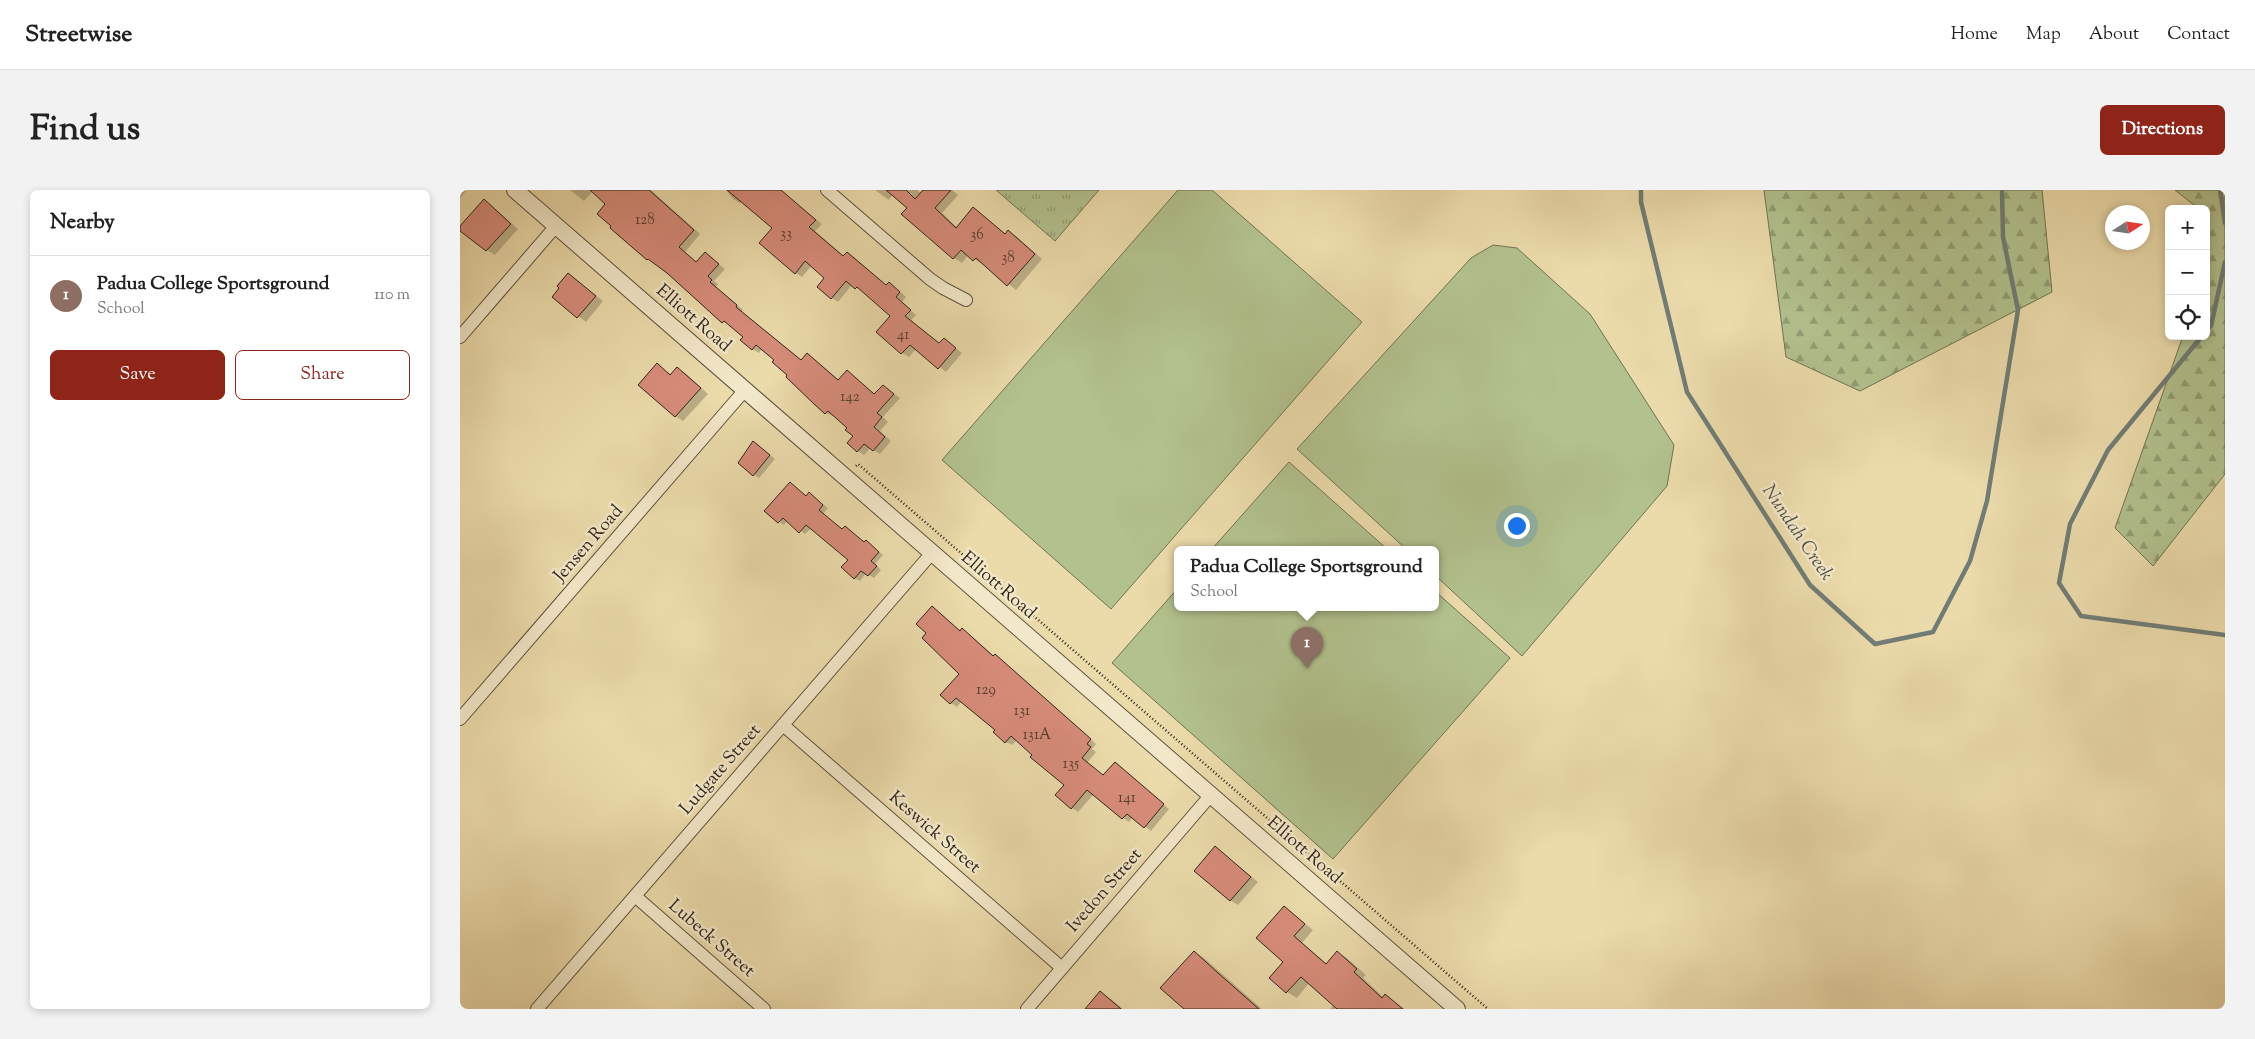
<!DOCTYPE html>
<html lang="en">
<head>
<meta charset="utf-8">
<style>
	:root { --surface:#fff; --page:#f2f2f2; --text:#222; --muted:#767676; --line:#e0e0e0; --accent:#8f2418 }
	body { margin:0; font-family:"Sorts Mill Goudy",serif; background:var(--page); color:var(--text) }
	.controls { position:absolute; right:15px; top:15px; display:grid; overflow:hidden; border-radius:8px; box-shadow:0 2px 8px #0003 }
	.controls button { width:45px; height:45px; display:grid; place-items:center; padding:0; border:0; border-bottom:1px solid var(--line); background:var(--surface); color:var(--text); font:25px sans-serif }
	.compass { position:absolute; left:1645px; top:15px; width:45px; height:45px; border-radius:50%; background:var(--surface); box-shadow:0 2px 8px #0003; rotate:78deg }
	.you { position:absolute; left:1056px; top:335px; width:18px; height:18px; margin:-12px; border:4px solid #fff; border-radius:50%; background:#1a73e8; box-shadow:0 0 0 8px #1a73e833 }
	.badge { display:grid; place-items:center; width:32px; height:32px; border-radius:50%; background:var(--accent); color:#fff; font-size:16px; font-weight:700 }
	.pin { position:absolute; translate:-50% -41px; filter:drop-shadow(0 1px 2px #0008) }
	.pin::after { content:''; position:absolute; top:26px; width:18px; height:15px; background:inherit; clip-path:polygon(0 0,100% 0,50% 100%) }
	.popup { position:absolute; left:714px; top:356px; width:265px; height:65px; box-sizing:border-box; display:grid; place-content:center; border-radius:8px; background:var(--surface); filter:drop-shadow(0 1px 4px #0005); font-size:16px; white-space:nowrap; color:var(--muted) }
	.popup b { font-size:19px; color:var(--text) }
	.popup::after { content:''; position:absolute; left:50%; top:100%; margin-left:-10px; border:10px solid transparent; border-top-color:var(--surface) }
	.list { margin:0; padding:0; list-style:none }
	h2 { display:flex; justify-content:space-between; align-items:center; height:65px; margin:0; padding:0 20px; font-size:21px }
	h2 small { font-size:16px; font-weight:400; color:var(--muted) }
	.list li { display:grid; grid-template-columns:32px 1fr auto; gap:15px; align-items:center; box-sizing:border-box; height:80px; padding:0 20px; border-top:1px solid var(--line) }
	.list b { display:block; font-size:19px; white-space:nowrap }
	.list p { margin:0; font-size:16px; white-space:nowrap; color:var(--muted) }
	.list em { font-size:16px; font-style:normal; color:var(--muted) }
	.actions { display:flex; gap:10px; padding:15px 20px }
	.actions a { flex:1; padding:11px 0; border:1px solid var(--accent); border-radius:8px; text-align:center; font-size:18px; color:var(--accent) }
	.actions .main { background:var(--accent); color:#fff }
	.icon { flex:none; width:28px; height:28px; fill:none; stroke:currentColor; stroke-width:2; stroke-linecap:round; stroke-linejoin:round }
	.map { position:relative; flex:none; width:1765px; height:819px; overflow:hidden; border-radius:8px }
	header { display:flex; align-items:center; gap:30px; box-sizing:border-box; height:70px; padding:0 25px; background:var(--surface); border-bottom:1px solid var(--line) }
	header strong { font-size:24px }
	nav { display:flex; gap:28px; margin-inline-start:auto; font-size:18px }
	.intro { display:flex; align-items:center; justify-content:space-between; box-sizing:border-box; height:120px; padding:0 30px }
	h1 { margin:0; font-size:35px }
	.button { padding:12px 22px; border-radius:8px; background:var(--accent); color:#fff; font-size:18px; font-weight:700 }
	main { display:flex; gap:30px; padding:0 30px }
	aside { flex:1; background:var(--surface); border-radius:8px; box-shadow:0 2px 8px #0003 }
	.map>svg:first-child { display:block }
	.forest { fill:url(#forest-firs); stroke:#707354 }
	.park { fill:url(#park-tufts); stroke:#707354 }
	.garden { fill:#b2c18d; stroke:#707354 }
	.shadow { fill:#0003 }
	.lines { fill:none; stroke-linecap:round; stroke-linejoin:round }
	.stream { stroke:#707d76; stroke-width:4.5 }
	.building { fill:#d78c7a; stroke:#2f251b }
	.minor-casing { stroke:#5e523f; stroke-width:14 }
	.tertiary-casing { stroke:#5e523f; stroke-width:18 }
	.path { stroke:#2f251b; stroke-width:2.5; stroke-dasharray:1 2.5; stroke-linecap:butt }
	.minor { stroke:#f2e7c8; stroke-width:12 }
	.tertiary { stroke:#f2e7c8; stroke-width:16 }
	.labels { text-anchor:middle; dominant-baseline:central; stroke-width:5; stroke-linejoin:round; paint-order:stroke }
	.number-label { font-size:15px; fill:#593f33 }
	.street-label { font-size:18px; fill:#2f251b; stroke:#f2e7c8 }
	.water-label { font-size:19px; font-style:italic; fill:#505149; stroke:#f2e7c8 }
</style>
</head>
<body>
<header>
<strong>Streetwise</strong>
<nav><a>Home</a><a>Map</a><a>About</a><a>Contact</a></nav>
</header>
<div class="intro"><h1>Find us</h1><a class="button">Directions</a></div>
<main>
<aside>
<h2>Nearby<small></small></h2>
<ul class="list">
<li><span class="badge" style="background:#8d6e63">1</span><div><b>Padua College Sportsground</b><p>School</p></div><em>110 m</em></li>
</ul>
<div class="actions"><a class="main">Save</a><a>Share</a></div>
</aside>
<div class="map">
<svg width="1765" height="819" viewBox="0 0 1765 819">
	<defs>
		<pattern id="forest-firs" width="22" height="20" patternUnits="userSpaceOnUse" patternTransform="scale(1.25)"><rect width="22" height="20" fill="#b2c18d"/><path d="M5 1l3.5 6h-7zM16 11l3.5 6h-7z" fill="#919d72"/></pattern>
		<pattern id="park-tufts" width="24" height="20" patternUnits="userSpaceOnUse" patternTransform="scale(1.25)"><rect width="24" height="20" fill="#b2c18d"/><path d="M3 7l-1-3M5 7V3M7 7l1-3M15 17l-1-3M17 17v-4M19 17l1-3" fill="none" stroke="#919d72"/></pattern>
	</defs>
	<rect width="100%" height="100%" fill="#ebdaaa"/>
	<filter id="stains"><feTurbulence type="fractalNoise" baseFrequency=".004" numOctaves="4"/><feColorMatrix values="0 0 0 0 .2 0 0 0 0 .09 0 0 0 0 .02 0 0 0 .5 -.17"/></filter>
	<radialGradient id="worn" r=".72"><stop offset=".6" stop-color="#630" stop-opacity="0"/><stop offset="1" stop-color="#630" stop-opacity=".3"/></radialGradient>
	<g class="forest">
		<polygon points="1304,0 1582,0 1592,102 1400,201 1326,167"/>
		<polygon points="1715,0 1765,0 1765,284 1693,376 1655,338 1723,146 1746,146 1746,19 1739,19"/>
	</g>
	<polygon class="park" points="536,0 639,0 595,51"/>
	<g class="garden">
		<polygon points="718,0 752,0 902,132 651,419 482,270"/>
		<polygon points="1033,55 1057,58 1130,124 1214,255 1207,296 1062,466 976,386 976,359 946,359 837,259 1011,68"/>
		<polygon points="829,272 927,359 752,359"/>
		<polygon points="718,398 718,417 976,417 976,402 1050,468 873,669 652,473"/>
	</g>
	<g class="shadow">
		<polygon points="0,0 7,0 0,8"/>
		<polygon points="110,0 191,0 240,44 225,62 238,73 245,64 265,79 254,91 258,94 256,97 283,120 282,122 342,171 348,164 379,190 387,181 416,205 423,196 440,208 423,227 428,232 420,241 431,251 420,264 410,258 404,265 398,261 395,246 389,238 374,225 373,226 366,223 315,170 302,158 299,163 292,159 285,146 271,134 263,132 153,36 147,14 133,1 124,11"/>
		<polygon points="266,0 316,0 337,14 362,34 355,41 384,66 387,63 394,67 427,96 429,94 436,98 446,107 442,112 456,125 451,130 480,154 484,149 502,163 486,182 456,159 449,167 442,163 418,142 432,126 403,101 392,95 378,112 372,108 366,88 352,75 342,87 336,83 314,38 282,11 280,13 273,9"/>
		<polygon points="415,0 457,0 462,4 465,0 492,0 498,5 482,23 498,38 514,19 546,44 548,42 556,46 582,69 556,100 523,73 522,74 508,65 502,73 494,68 443,24 449,18 433,4 429,10"/>
		<polygon points="24,11 32,16 58,39 35,65 15,53 0,39"/>
		<polygon points="108,84 143,111 126,132 93,107"/>
		<polygon points="198,175 212,185 217,179 225,183 248,204 223,231 215,226"/>
		<polygon points="299,256 315,269 299,288 294,285"/>
		<polygon points="350,304 368,318 363,324 383,340 386,337 405,353 411,355 423,365 415,374 421,380 414,388 406,383 400,391 394,388 389,370 351,338 345,344 328,330 324,335 319,332 306,320 347,307"/>
		<polygon points="472,418 501,441 502,440 509,444 534,466 541,469 636,554 632,559 636,562 627,573 644,586 655,574 709,619 691,641 673,627 669,632 663,628 634,604 618,622 612,618 597,605 606,595 557,550 552,555 546,552 537,540 502,511 497,517 491,513 501,484 468,443"/>
		<polygon points="755,657 798,692 778,715 770,710"/>
		<polygon points="825,718 853,740 842,753 867,774 877,763 887,768 906,785 903,788 924,808 926,806 944,819 870,819 874,815 849,793 837,808 827,802 810,788 824,772"/>
		<polygon points="734,762 744,768 802,819 725,819"/>
		<polygon points="641,803 651,809 663,819 627,819"/>
	</g>
	<g class="lines">
		<g class="stream">
			<polyline points="1181,0 1181,12 1227,202 1350,395 1415,454 1473,442 1510,371 1527,311 1558,120 1543,47 1542,0"/>
			<polyline points="1760,0 1765,33"/>
			<polyline points="1746,141 1751,136 1765,72"/>
			<polyline points="1742,146 1648,260 1610,334 1599,393 1621,426 1765,445"/>
		</g>
	</g>
	<g class="building">
		<polygon points="130,0 189,0 234,40 219,57 236,72 245,62 259,74 248,86 252,90 250,92 277,115 276,117 341,170 347,163 378,190 387,180 414,204 423,195 434,204 417,223 422,227 414,237 425,247 413,261 404,254 397,262 387,253 393,246 385,240 387,238 368,221 365,224 354,214 326,187 327,185 312,172 314,170 296,155 292,160 280,150 283,147 264,131 262,133 207,83 188,69 187,70 150,38 151,36 137,24 145,14"/>
		<polygon points="267,0 321,0 356,30 349,37 383,66 387,62 426,95 429,92 440,102 436,107 451,120 445,126 479,153 484,148 496,158 478,179 450,155 441,164 416,142 430,126 397,97 395,99 386,91 371,109 357,97 364,88 345,71 335,84 299,53 312,38"/>
		<polygon points="426,0 446,0 455,9 463,0 491,0 475,18 496,38 513,17 545,44 548,40 575,64 547,96 516,68 513,71 501,60 493,69 441,24 447,18"/>
		<polygon points="24,9 51,34 26,61 0,41 0,36"/>
		<polygon points="108,83 136,106 117,128 92,107 99,98 97,96"/>
		<polygon points="197,173 210,185 217,177 241,198 215,227 178,195"/>
		<polygon points="293,251 310,265 293,286 278,273"/>
		<polygon points="330,292 346,306 349,302 363,315 359,320 382,339 385,336 404,352 406,350 419,362 411,371 417,376 408,386 401,381 394,389 381,377 388,370 346,335 339,343 323,328 318,333 304,321"/>
		<polygon points="472,416 500,441 502,438 533,466 535,464 631,549 627,554 631,557 622,568 643,585 655,572 704,614 684,638 667,624 662,629 627,600 611,619 595,605 604,595 570,567 572,565 551,546 545,553 533,542 535,540 496,508 490,514 480,505 499,484 462,448 466,443 456,434"/>
		<polygon points="755,656 791,687 770,711 734,681"/>
		<polygon points="824,716 845,734 834,746 866,774 877,761 897,779 894,782 922,808 925,804 943,819 877,819 841,787 826,803 809,788 823,772 796,748"/>
		<polygon points="734,761 758,783 799,819 724,819 700,798"/>
		<polygon points="640,801 661,819 625,819"/>
	</g>
	<g class="lines">
		<defs>
			<g id="minor">
				<polyline points="367,0 470,89 483,98 506,110"/>
				<polyline points="0,147 96,36"/>
				<polyline points="0,529 284,201"/>
				<polyline points="323,535 602,778"/>
				<polyline points="175,706 304,819"/>
				<polyline points="77,819 471,364"/>
				<polyline points="567,819 750,606"/>
			</g>
			<polyline id="tertiary" points="55,0 997,819"/>
		</defs>
		<use href="#minor" class="minor-casing"/>
		<use href="#tertiary" class="tertiary-casing"/>
		<polyline class="path" points="396,276 398,274 1028,819"/>
		<use href="#minor" class="minor"/>
		<use href="#tertiary" class="tertiary"/>
	</g>
	<g class="labels">
		<g class="number-label">
			<text x="185" y="30">128</text>
			<text x="326" y="44">33</text>
			<text x="517" y="45">36</text>
			<text x="548" y="68">38</text>
			<text x="443" y="145">41</text>
			<text x="390" y="207">142</text>
			<text x="526" y="500">129</text>
			<text x="562" y="521">131</text>
			<text x="577" y="545">131A</text>
			<text x="611" y="574">135</text>
			<text x="667" y="608">141</text>
		</g>
		<g class="street-label">
			<text transform="translate(233 129) rotate(41)">Elliott Road</text>
			<text transform="translate(129 354) rotate(-49)">Jensen Road</text>
			<text transform="translate(538 396) rotate(41)">Elliott Road</text>
			<text transform="translate(261 580) rotate(-49)">Ludgate Street</text>
			<text transform="translate(474 643) rotate(41)">Keswick Street</text>
			<text transform="translate(844 661) rotate(41)">Elliott Road</text>
			<text transform="translate(645 701) rotate(-49)">Ivedon Street</text>
			<text transform="translate(251 749) rotate(41)">Lubeck Street</text>
		</g>
		<g class="water-label">
			<text transform="translate(1337 343) rotate(56)">Nundah Creek</text>
		</g>
	</g>
	<rect width="100%" height="100%" filter="url(#stains)"/>
	<rect width="100%" height="100%" fill="url(#worn)"/>
</svg>
<div class="controls">
<button>+</button>
<button>−</button>
<button><svg class="icon" aria-label="locate" viewBox="0 0 24 24"><circle cx="12" cy="12" r="6"/><path d="M12 2v4M12 18v4M2 12h4M18 12h4"/></svg></button>
</div>
<svg class="compass" viewBox="-18 -18 36 36"><path d="M0-13l5 13h-10z" fill="#e53935"/><path d="M0 13l5-13h-10z" fill="#767676"/></svg>
<div class="you"></div>
<div class="pin badge" style="left:847px;top:478px;background:#8d6e63">1</div>
<div class="popup"><b>Padua College Sportsground</b>School</div>
</div>
</main>
</body>
</html>
